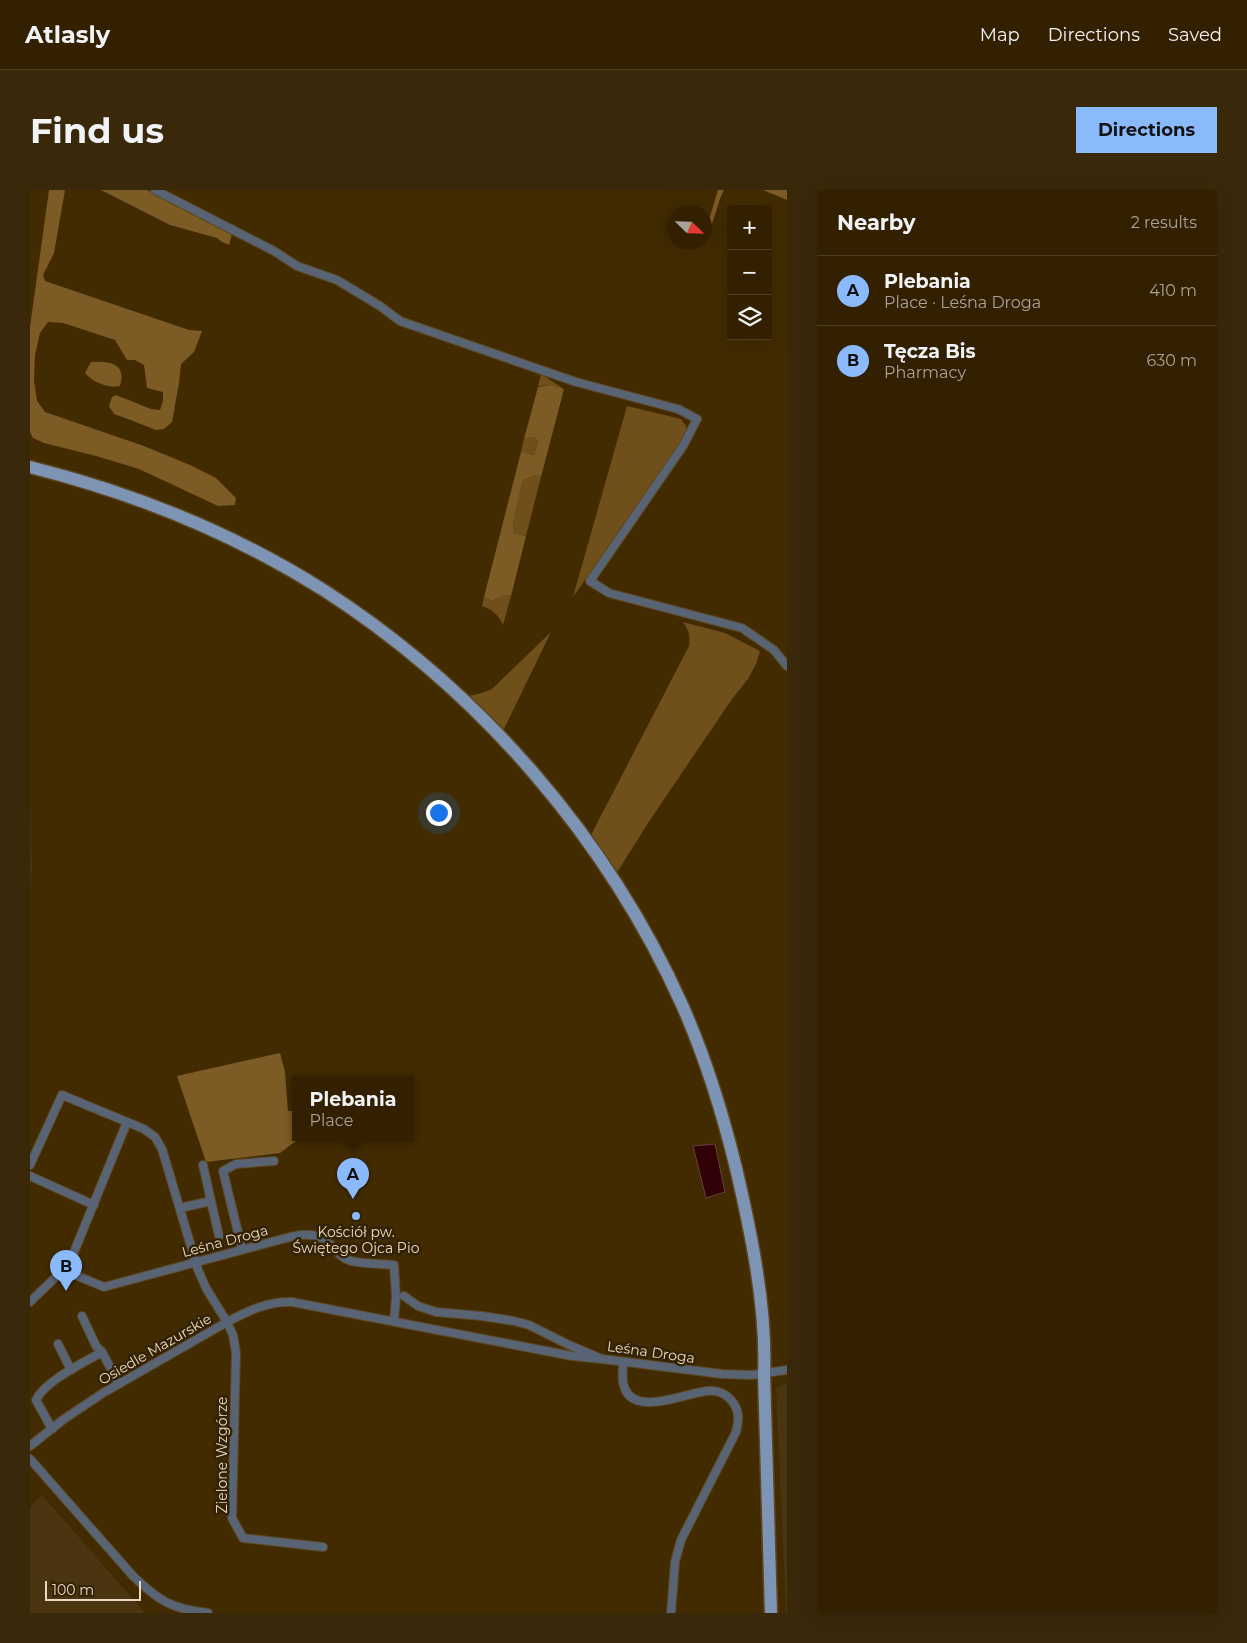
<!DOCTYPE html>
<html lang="en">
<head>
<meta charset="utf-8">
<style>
	:root { --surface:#322000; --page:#3a280a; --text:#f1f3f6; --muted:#a8a399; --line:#4d3e22; --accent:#8abafc }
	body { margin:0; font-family:Montserrat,sans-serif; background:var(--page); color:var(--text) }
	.controls { position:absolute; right:15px; top:15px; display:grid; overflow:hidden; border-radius:0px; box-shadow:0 5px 20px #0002 }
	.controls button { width:45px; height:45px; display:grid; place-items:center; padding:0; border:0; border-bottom:1px solid var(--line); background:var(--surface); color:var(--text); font:25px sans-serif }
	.compass { position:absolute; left:637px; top:15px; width:45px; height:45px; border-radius:50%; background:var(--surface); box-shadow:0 5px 20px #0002; rotate:113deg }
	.scale { position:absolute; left:15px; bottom:12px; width:96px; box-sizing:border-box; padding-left:5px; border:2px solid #e8d9c5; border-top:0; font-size:14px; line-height:18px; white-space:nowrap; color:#e8d9c5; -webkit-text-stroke:4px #342204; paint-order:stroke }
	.you { position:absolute; left:408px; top:622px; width:18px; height:18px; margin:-12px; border:4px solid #fff; border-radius:50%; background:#1a73e8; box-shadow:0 0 0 8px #1a73e833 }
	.badge { display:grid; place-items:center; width:32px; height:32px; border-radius:50%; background:var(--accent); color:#111; font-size:16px; font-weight:700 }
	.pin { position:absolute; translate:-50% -41px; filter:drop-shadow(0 1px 2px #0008) }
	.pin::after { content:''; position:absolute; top:26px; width:18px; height:15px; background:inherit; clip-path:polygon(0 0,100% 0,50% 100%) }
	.popup { position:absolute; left:262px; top:886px; width:122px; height:65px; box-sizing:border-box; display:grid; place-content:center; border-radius:0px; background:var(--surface); filter:drop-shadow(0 1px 4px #0005); font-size:16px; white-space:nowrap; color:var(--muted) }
	.popup b { font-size:19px; color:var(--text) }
	.popup::after { content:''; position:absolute; left:50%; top:100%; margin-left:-10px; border:10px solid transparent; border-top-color:var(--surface) }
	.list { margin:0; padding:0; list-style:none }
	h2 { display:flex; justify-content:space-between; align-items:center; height:65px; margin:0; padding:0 20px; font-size:21px }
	h2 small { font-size:16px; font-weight:400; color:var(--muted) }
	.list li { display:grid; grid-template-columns:32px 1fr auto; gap:15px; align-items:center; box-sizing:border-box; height:70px; padding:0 20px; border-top:1px solid var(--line) }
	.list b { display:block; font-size:19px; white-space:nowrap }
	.list p { margin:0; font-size:16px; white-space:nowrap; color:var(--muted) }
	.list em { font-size:16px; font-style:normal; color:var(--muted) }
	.icon { flex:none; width:28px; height:28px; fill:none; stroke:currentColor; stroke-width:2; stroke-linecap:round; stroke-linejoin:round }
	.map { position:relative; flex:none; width:757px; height:1423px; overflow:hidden; border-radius:0px }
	header { display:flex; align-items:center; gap:30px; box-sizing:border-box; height:70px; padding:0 25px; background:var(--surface); border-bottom:1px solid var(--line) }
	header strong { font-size:24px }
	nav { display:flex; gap:28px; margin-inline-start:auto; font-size:18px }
	.intro { display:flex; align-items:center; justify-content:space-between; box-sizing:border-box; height:120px; padding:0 30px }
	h1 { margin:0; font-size:35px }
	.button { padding:12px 22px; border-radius:0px; background:var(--accent); color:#111; font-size:18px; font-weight:700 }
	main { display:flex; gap:30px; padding:0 30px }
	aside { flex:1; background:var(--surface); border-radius:0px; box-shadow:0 5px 20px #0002 }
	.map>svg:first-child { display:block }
	.built { fill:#4b3511 }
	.green { fill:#70501a }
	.forest { fill:#7d5b24 }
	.water { fill:#320007; stroke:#694140 }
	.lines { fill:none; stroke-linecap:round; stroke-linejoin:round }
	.street-casing { stroke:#5d4720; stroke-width:10 }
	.primary-casing { stroke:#5d4720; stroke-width:15 }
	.street { stroke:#586373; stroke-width:8 }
	.primary { stroke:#7d94b4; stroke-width:12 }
	.poi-dot { fill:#8abafc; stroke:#342204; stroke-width:2 }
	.labels { text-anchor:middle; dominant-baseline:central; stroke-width:5; stroke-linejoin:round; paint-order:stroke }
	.poi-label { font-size:14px; fill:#e8d9c5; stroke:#342204 }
	.street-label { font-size:14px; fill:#e8d9c5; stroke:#342204 }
</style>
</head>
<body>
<header>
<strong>Atlasly</strong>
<nav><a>Map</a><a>Directions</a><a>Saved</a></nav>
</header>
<div class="intro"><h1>Find us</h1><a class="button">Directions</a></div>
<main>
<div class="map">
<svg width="757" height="1423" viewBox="0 0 757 1423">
	<rect width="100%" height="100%" fill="#422b00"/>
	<g class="built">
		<polygon points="0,610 2,678 0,702"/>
		<polygon points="757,1193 757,1423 756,1423 746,1197"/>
		<polygon points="12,1305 115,1423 0,1423 0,1317"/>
	</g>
	<g class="green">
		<polygon points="511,184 534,199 521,195 508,196"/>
		<polygon points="597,216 651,229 656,236 657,244 543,407"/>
		<polygon points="505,247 508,250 504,265 491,262 494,249"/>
		<polygon points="506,285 511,287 496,346 483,343 483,333 493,290"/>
		<path d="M 475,405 L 481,406 L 473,435 C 468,424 462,420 452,416 L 454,407 L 461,411 Z"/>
		<path d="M 653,432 L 695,443 L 730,461 L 726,474 L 718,489 L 702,509 L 620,630 L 586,684 L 561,645 L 659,456 C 660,446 659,440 653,432 Z"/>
		<polygon points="521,442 472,543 434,507 452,503 462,499"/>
	</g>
	<g class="forest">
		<polygon points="19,0 35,0 24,63 13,85 15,91 159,140 172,141 164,162 151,174 149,193 142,232 134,239 126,240 98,229 84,224 79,216 82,207 86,205 121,219 130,220 133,211 133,202 117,198 114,175 105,170 97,170 85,150 33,133 18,132 10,143 5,165 4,190 7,211 15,222 114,256 160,275 186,288 206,308 205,315 188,316 109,279 66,266 14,253 3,248 0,242 0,137"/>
		<polygon points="71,0 117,0 202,44 199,55 192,52 187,48 140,35"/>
		<polygon points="688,0 694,0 691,6 682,34 678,33"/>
		<polygon points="733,0 757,0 757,10"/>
		<path d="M 61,172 C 79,171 97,173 90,196 C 79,199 62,192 55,183 Z"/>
		<polygon points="521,195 534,199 511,287 506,285 493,290 483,333 483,343 496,346 481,406 475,405 461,411 454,407 491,262 504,265 508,251 505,247 494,249 508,197"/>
		<polygon points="250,863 255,882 258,921 265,921 266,948 270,948 250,963 176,972 147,886"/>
	</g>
	<polygon class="water" points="685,954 695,1002 676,1008 663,956"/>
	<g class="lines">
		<defs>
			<g id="street">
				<polyline points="125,0 244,61 267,76 307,90 350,116 370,131 546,192 648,219 667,229 653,256 560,391 579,403 712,438 744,460 757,476"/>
				<polyline points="0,975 32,905 114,939 125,947 132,959 168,1080 176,1098 197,1132 73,1203 34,1229 0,1256"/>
				<polyline points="173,975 181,1011"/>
				<polyline points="0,986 64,1015"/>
				<polyline points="150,1018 181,1011 189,1046"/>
				<polyline points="212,1059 193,981 206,974 244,971"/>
				<path d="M 33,1080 L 74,1097 L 260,1047 C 276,1043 291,1043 303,1057 C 308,1063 313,1069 321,1071 C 334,1074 350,1074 364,1075 L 366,1107 L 364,1131"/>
				<polyline points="374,1106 388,1116 406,1122 452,1126 484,1131 499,1135 539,1155 572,1169 692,1184 722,1185 757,1180"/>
				<polyline points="0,1112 33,1080 42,1067 97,932"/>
				<polyline points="52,1126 66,1156 72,1162"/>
				<polyline points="28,1154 41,1180"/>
				<path d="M 593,1173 C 593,1179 592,1186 593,1192 C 599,1230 655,1203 677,1201 C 686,1200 695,1203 701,1210 C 710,1220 709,1230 706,1242 L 651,1350 L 645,1372 L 641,1423"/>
				<path d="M 22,1239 L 6,1210 C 15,1191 53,1173 72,1162 L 89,1194"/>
				<path d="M 0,1269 L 103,1386 C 129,1411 142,1419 178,1423"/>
				<path d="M 293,1357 L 213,1348 L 202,1328 L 206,1163 L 203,1145 L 197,1132 C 218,1121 238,1111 262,1112 L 542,1166 L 572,1169"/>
			</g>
			<path id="primary" d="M 0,277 C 104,303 205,344 295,401 C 450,501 578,649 653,817 C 675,867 693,925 706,978 C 721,1042 737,1119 734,1184 L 741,1423"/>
		</defs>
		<use href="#street" class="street-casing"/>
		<use href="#primary" class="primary-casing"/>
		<use href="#street" class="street"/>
		<use href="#primary" class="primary"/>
	</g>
	<circle class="poi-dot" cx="326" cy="1026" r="5"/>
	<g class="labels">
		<g class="poi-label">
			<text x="326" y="1042">Kościół pw.<tspan x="326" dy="16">Świętego Ojca Pio</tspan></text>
		</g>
		<g class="street-label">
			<text transform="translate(195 1051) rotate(-15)">Leśna Droga</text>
			<text transform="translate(125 1159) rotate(-30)">Osiedle Mazurskie</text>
			<text transform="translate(621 1162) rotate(8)">Leśna Droga</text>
			<text transform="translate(192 1265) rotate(-90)">Zielone Wzgórze</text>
		</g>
	</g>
</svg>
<div class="controls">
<button>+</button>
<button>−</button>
<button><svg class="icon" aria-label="layers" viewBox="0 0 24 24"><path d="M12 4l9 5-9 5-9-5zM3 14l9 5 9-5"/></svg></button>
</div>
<svg class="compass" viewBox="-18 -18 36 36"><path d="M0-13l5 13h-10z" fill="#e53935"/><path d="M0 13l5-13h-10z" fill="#a8a399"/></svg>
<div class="scale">100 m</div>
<div class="you"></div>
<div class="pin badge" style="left:323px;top:1009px">A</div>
<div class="popup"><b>Plebania</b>Place</div>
<div class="pin badge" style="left:36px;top:1101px">B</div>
</div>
<aside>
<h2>Nearby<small>2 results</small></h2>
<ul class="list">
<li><span class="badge">A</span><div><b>Plebania</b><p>Place · Leśna Droga</p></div><em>410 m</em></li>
<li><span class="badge">B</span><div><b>Tęcza Bis</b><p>Pharmacy</p></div><em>630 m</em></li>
</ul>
</aside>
</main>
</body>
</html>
